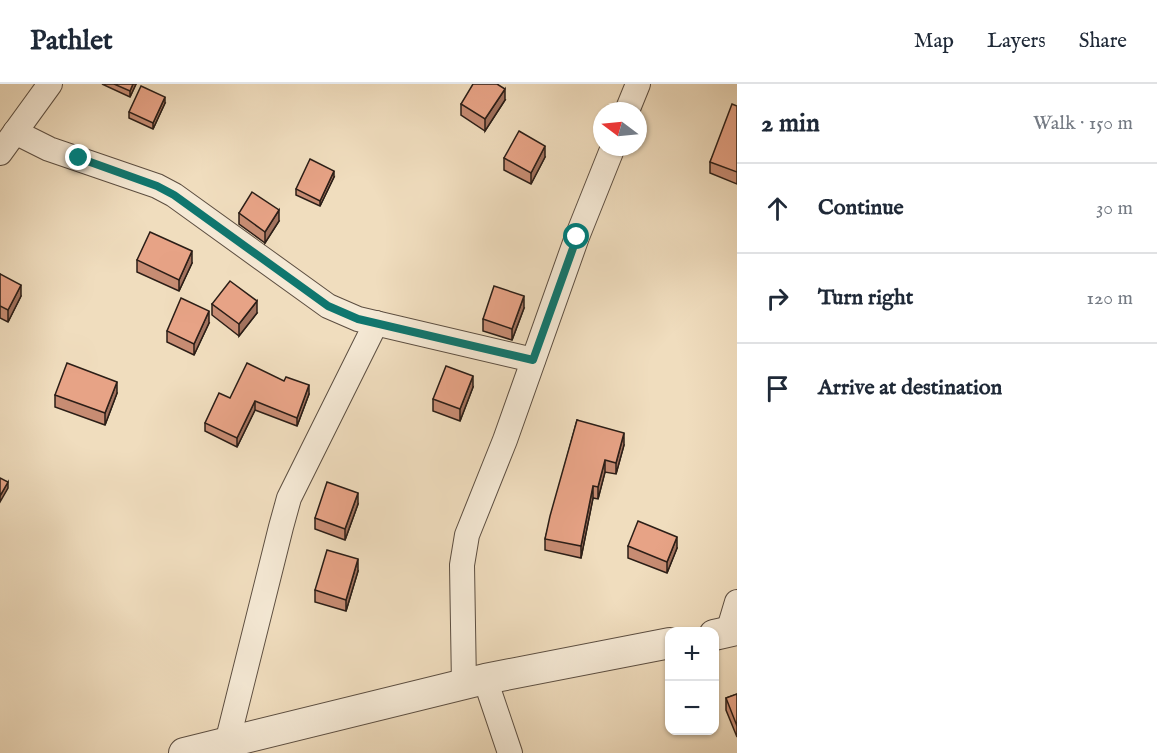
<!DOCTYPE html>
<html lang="en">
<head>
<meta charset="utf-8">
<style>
	:root { --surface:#fff; --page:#f6f6f7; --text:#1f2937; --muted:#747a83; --line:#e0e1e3 }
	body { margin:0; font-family:"IM FELL English",serif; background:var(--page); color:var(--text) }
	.controls { position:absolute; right:18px; bottom:18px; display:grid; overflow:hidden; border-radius:12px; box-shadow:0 2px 4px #0004 }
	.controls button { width:54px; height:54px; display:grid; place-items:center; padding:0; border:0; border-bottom:2px solid var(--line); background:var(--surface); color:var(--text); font:30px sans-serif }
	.compass { position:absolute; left:593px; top:18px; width:54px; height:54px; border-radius:50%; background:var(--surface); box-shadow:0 2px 4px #0004; rotate:286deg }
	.stop { position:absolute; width:18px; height:18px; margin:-14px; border:4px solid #0f766e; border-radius:50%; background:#fff }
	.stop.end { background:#0f766e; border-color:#fff; box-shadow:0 2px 6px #0008 }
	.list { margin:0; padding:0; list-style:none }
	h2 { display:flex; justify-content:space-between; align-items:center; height:78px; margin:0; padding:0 24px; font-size:26px }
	h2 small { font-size:20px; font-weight:400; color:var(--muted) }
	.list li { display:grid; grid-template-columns:39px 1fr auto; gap:18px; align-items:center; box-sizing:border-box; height:90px; padding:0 24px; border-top:2px solid var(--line) }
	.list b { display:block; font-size:22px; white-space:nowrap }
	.list em { font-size:20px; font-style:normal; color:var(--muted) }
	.icon { flex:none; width:33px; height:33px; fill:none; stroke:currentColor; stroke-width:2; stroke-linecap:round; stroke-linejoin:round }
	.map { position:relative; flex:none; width:737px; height:669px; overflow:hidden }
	header { display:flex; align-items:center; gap:36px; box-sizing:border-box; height:84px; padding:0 30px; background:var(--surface); border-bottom:2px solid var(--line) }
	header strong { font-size:28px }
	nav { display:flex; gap:33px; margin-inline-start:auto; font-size:21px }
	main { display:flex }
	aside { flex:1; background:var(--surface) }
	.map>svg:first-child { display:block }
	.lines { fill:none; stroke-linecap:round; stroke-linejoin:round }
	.minor-casing { stroke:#5c4e41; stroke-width:26 }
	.tertiary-casing { stroke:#5c4e41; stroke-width:32 }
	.minor { stroke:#f5e9d5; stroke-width:24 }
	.tertiary { stroke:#f5e9d5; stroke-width:30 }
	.wall { fill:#c78c73; stroke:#2b1e17; stroke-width:1.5 }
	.shaded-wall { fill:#a2725e; stroke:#2b1e17; stroke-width:1.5 }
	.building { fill:#e7a386; stroke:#2b1e17; stroke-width:1.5 }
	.route { stroke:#0f766e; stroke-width:8 }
</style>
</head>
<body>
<header>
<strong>Pathlet</strong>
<nav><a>Map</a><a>Layers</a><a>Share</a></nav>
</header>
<main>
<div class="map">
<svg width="737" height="669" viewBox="0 0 737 669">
	<rect width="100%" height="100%" fill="#f0ddbe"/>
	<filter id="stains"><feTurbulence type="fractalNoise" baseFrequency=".00333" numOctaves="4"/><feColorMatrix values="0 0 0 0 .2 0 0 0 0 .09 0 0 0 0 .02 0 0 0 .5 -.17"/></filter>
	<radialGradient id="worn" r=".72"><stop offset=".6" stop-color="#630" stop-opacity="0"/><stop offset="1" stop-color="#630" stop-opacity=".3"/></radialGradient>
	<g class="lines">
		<defs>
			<g id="minor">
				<polyline points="627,27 638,0"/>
				<polyline points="15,48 49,65 157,102 174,111 328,222 358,235 533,276"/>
				<polyline points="0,69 50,0"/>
				<polyline points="728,548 737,518"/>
				<polyline points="485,595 510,669"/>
				<polyline points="464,601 462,481 467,451 505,356 577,153 613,63"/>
				<polyline points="227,659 281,443 289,414 376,239"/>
			</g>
			<g id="tertiary">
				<polyline points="714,551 737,546"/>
				<polyline points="184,669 485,595 670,559"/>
			</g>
		</defs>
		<use href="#minor" class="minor-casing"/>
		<use href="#tertiary" class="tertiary-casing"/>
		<use href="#minor" class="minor"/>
		<use href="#tertiary" class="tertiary"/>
	</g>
	<g class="wall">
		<polygon points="102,0 136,0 130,13"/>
		<polygon points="505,16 485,47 461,31 461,20"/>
		<polygon points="165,19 153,45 129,34 129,28"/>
		<polygon points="737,22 737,100 710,89 710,78"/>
		<polygon points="545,73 531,100 504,86 504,74"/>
		<polygon points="334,93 320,122 296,111 296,105"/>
		<polygon points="239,129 279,137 265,159 239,140"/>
		<polygon points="137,176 192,179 179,207 137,188"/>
		<polygon points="0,190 21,212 8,238 0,234"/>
		<polygon points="212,220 257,229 239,252 212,231"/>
		<polygon points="524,224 512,256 483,247 483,235"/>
		<polygon points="209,239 194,271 167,258 167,247"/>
		<polygon points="473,303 460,337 433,327 433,315"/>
		<polygon points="117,309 105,341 55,323 55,311"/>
		<polygon points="309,310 297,342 255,326 237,363 205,347 205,339 230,314"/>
		<polygon points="577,336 624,361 616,390 605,388 598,415 593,414 581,474 545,466 545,455"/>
		<polygon points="358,420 345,456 315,445 315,434"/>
		<polygon points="628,462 677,464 667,489 628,474"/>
		<polygon points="358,487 346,527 315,518 315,506"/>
		<polygon points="737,610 737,653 726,626 726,614"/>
	</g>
	<g class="shaded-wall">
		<polygon points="133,0 136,0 130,13 130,7"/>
		<polygon points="505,5 505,16 485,47 485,35"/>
		<polygon points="165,13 165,19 153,45 153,39"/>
		<polygon points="545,62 545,73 531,100 531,89"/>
		<polygon points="334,87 334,93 320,122 320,117"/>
		<polygon points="279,126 279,137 265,159 265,148"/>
		<polygon points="192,167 192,179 179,207 179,196"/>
		<polygon points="21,201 21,212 8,238 8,226"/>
		<polygon points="524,212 524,224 512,256 512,245"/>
		<polygon points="257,217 257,229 239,252 239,240"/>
		<polygon points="209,227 209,239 194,271 194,260"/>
		<polygon points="473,292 473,303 460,337 460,325"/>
		<polygon points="117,298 117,309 105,341 105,329"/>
		<polygon points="309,301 309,310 297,342 297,334"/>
		<polygon points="255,317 255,326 237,363 237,354"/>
		<polygon points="624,349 624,361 616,390 616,379"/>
		<polygon points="605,376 605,388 598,415 598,403"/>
		<polygon points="8,398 8,404 0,418 0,412"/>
		<polygon points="593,402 593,414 581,474 581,462"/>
		<polygon points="358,409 358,420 345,456 345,445"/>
		<polygon points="677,453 677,464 667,489 667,478"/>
		<polygon points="358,475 358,487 346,527 346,516"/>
	</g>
	<g class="building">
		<polygon points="114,0 133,0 130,7"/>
		<polygon points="473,0 497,0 505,5 485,35 461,20"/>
		<polygon points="141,2 165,13 153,39 129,28"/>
		<polygon points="732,20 737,22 737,88 710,78"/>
		<polygon points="519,47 545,62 531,89 504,74"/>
		<polygon points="310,75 334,87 320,117 296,105"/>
		<polygon points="252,108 279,126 265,148 239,129"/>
		<polygon points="150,148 192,167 179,196 137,176"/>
		<polygon points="0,190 21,201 8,226 0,222"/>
		<polygon points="230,197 257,217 239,240 212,220"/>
		<polygon points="494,202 524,212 512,245 483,235"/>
		<polygon points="181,214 209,227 194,260 167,247"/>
		<polygon points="67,279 117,298 105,329 55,311"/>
		<polygon points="247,279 284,297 286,293 309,301 297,334 255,317 237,354 205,339 219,309 230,314"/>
		<polygon points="446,282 473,292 460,325 433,315"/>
		<polygon points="577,336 624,349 616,379 605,376 598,403 593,402 581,462 545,455 550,432"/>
		<polygon points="0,394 8,398 0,412"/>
		<polygon points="327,398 358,409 345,445 315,434"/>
		<polygon points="638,437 677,453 667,478 628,462"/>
		<polygon points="327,466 358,475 346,516 315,506"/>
		<polygon points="737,610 737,642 726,614"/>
	</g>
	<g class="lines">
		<polyline class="route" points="79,74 157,102 174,111 328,222 358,235 533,276 577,153"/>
	</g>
	<rect width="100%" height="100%" filter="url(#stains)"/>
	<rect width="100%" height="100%" fill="url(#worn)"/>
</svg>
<div class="controls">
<button>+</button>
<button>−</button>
</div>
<svg class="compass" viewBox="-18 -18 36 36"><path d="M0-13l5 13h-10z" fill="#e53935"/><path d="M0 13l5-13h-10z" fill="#747a83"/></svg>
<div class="stop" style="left:577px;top:153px"></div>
<div class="stop end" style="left:79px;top:74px"></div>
</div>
<aside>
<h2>2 min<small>Walk · 150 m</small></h2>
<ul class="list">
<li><svg class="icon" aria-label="ahead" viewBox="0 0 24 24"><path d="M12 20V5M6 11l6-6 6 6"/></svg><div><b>Continue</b></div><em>30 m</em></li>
<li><svg class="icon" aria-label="right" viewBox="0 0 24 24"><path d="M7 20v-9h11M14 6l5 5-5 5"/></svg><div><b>Turn right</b></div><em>120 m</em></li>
<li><svg class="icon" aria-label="arrive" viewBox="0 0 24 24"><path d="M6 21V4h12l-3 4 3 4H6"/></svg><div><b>Arrive at destination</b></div></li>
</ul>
</aside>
</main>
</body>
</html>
